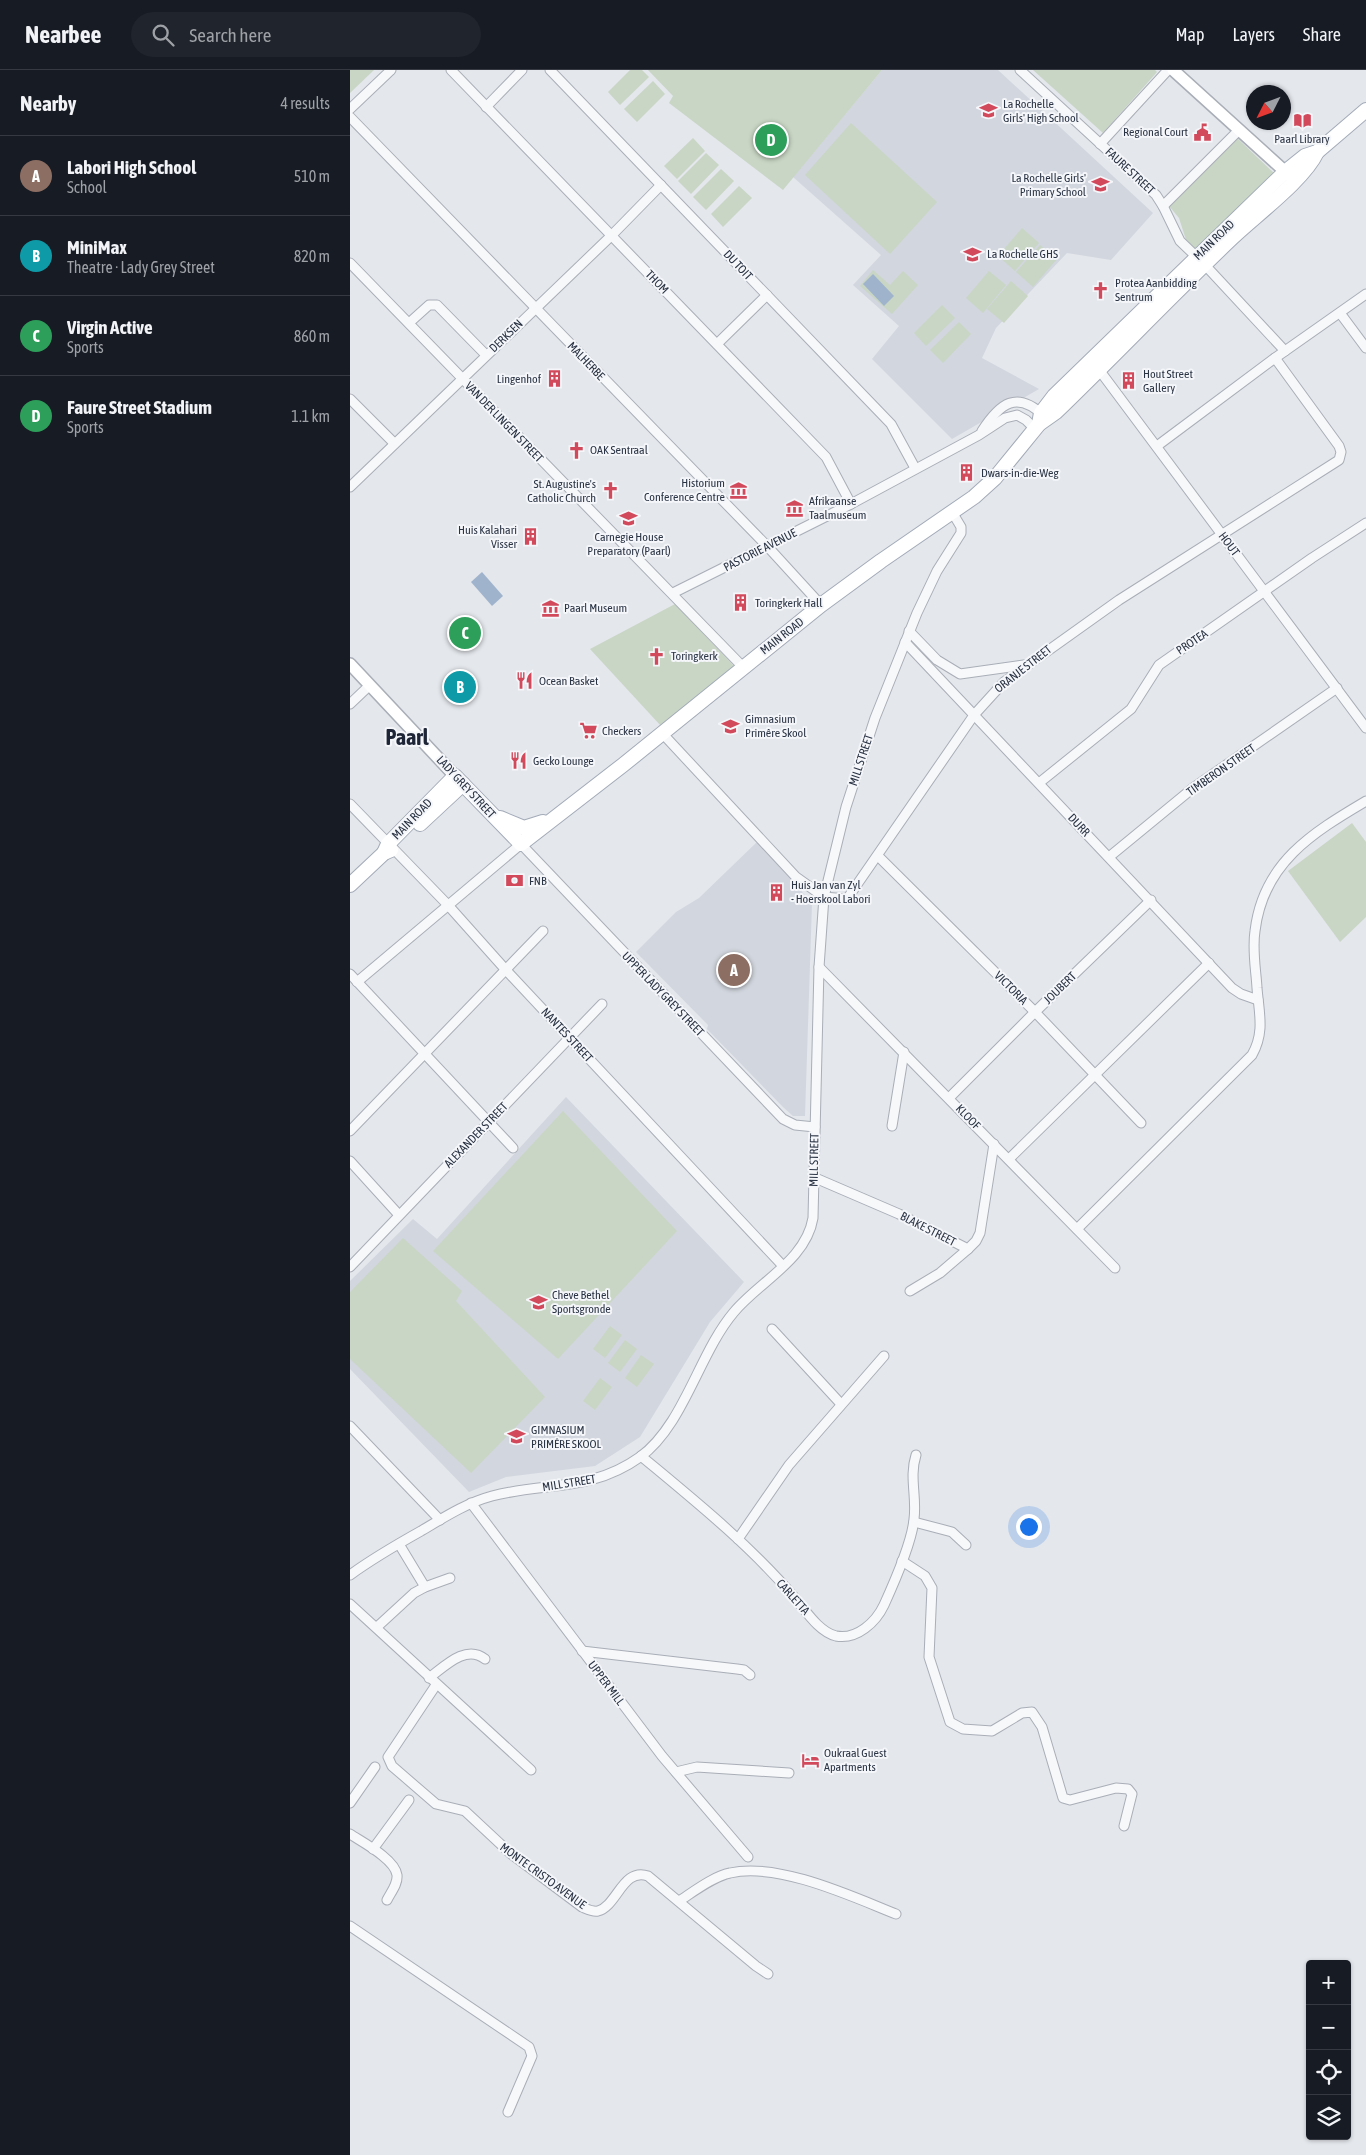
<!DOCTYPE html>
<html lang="en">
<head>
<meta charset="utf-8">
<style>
	:root { --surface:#171b24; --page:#20242c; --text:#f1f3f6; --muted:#9ea1a6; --line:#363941; --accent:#b45309 }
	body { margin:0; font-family:"Asap Condensed",sans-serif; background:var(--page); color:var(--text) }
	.controls { position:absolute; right:15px; bottom:15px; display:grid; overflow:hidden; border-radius:5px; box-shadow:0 1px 4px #0004 }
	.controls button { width:45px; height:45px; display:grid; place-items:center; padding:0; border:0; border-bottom:1px solid var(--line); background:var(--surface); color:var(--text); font:25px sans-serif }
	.compass { position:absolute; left:896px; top:15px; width:45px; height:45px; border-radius:50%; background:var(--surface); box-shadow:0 1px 4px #0004; rotate:228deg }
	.you { position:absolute; left:678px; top:1456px; width:18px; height:18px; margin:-12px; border:4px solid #fff; border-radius:50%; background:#1a73e8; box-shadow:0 0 0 8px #1a73e833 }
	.badge { display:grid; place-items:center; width:32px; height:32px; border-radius:50%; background:var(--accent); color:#fff; font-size:16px; font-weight:700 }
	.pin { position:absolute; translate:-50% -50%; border:2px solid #fff; box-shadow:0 1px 5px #0006 }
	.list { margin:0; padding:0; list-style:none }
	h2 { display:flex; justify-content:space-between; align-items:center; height:65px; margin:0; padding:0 20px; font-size:21px }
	h2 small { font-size:16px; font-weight:400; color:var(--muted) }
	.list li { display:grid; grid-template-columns:32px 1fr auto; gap:15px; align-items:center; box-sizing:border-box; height:80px; padding:0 20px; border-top:1px solid var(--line) }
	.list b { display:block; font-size:19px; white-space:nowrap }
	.list p { margin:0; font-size:16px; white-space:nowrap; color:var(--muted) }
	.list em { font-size:16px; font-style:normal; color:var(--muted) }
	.icon { flex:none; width:28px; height:28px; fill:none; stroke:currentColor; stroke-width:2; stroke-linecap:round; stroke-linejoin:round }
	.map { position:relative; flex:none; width:1016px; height:2085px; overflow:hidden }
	header { display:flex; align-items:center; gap:30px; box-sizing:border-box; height:70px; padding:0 25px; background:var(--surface); border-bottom:1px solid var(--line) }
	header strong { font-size:24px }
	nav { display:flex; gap:28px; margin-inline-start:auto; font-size:18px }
	.search { width:350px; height:45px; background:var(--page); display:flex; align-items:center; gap:12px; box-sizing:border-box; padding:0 18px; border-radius:28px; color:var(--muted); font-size:19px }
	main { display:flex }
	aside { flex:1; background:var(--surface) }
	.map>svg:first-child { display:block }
	.built { fill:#d2d6de }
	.green { fill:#c9d6c5 }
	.water { fill:#9fb4cc }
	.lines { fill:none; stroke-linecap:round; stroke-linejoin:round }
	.street-casing { stroke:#a9aeb7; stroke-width:11 }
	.secondary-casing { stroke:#a9aeb7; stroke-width:14 }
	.primary-casing { stroke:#a3abb8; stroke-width:16 }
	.street { stroke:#f7f8fa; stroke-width:9 }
	.secondary { stroke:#fff; stroke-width:11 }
	.primary { stroke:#fff; stroke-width:14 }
	.labels { text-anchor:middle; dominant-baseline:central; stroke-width:4; stroke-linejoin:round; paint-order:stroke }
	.poi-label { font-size:12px; fill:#2b3445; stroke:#f4f6f9; text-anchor:start }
	.street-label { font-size:12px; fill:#2b3445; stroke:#f4f6f9 }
	.town-label { font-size:22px; font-weight:bold; fill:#1d2536; stroke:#f4f6f9 }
</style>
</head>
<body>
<header>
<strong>Nearbee</strong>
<div class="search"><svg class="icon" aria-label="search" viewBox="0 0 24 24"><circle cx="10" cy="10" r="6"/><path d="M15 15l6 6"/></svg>Search here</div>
<nav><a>Map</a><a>Layers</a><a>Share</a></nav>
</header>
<main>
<aside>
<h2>Nearby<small>4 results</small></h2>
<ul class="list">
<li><span class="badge" style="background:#8d6e63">A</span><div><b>Labori High School</b><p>School</p></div><em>510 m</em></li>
<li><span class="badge" style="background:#0f9aa8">B</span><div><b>MiniMax</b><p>Theatre · Lady Grey Street</p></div><em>820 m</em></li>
<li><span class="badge" style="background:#2e9e5b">C</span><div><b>Virgin Active</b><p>Sports</p></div><em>860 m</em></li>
<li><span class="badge" style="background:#2e9e5b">D</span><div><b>Faure Street Stadium</b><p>Sports</p></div><em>1.1 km</em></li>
</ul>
</aside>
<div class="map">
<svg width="1016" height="2085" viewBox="0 0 1016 2085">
	<rect width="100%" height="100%" fill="#e4e7ec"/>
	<g class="built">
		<polygon points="532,0 648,0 803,143 761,190 717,183 646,258 632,288 689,319 602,369 522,289 549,256 503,215 531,185 443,107"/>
		<polygon points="407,772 462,833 455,1046 443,1046 433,1037 357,959 358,955 286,882 326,842 349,828"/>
		<polygon points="216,1027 394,1212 360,1252 290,1367 245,1396 156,1407 119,1422 0,1299 0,1211 63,1149 87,1169"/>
	</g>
	<g class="green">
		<polygon points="0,0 24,0 0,23"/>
		<polygon points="280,0 292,0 299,7 270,35 258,22"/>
		<polygon points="298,0 532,0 433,120 319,33 323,26"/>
		<polygon points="683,0 805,0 807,2 753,63"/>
		<polygon points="303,11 315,24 287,52 274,39"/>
		<polygon points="501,53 587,132 540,184 455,105"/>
		<polygon points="343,68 355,81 327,109 314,96"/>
		<polygon points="887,68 925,104 847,185 838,176 829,148 819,136"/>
		<polygon points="356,83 369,95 341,124 328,111"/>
		<polygon points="371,99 384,111 356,140 343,127"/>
		<polygon points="389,116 402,128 373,157 361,144"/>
		<polygon points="672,158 689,173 665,201 648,186"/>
		<polygon points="690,175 707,189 683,217 666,202"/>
		<polygon points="523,200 540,215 553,201 568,215 542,244 510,216"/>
		<polygon points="639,201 656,215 633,243 616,228"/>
		<polygon points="661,211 678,226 654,253 637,239"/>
		<polygon points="592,235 605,248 576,276 564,263"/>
		<polygon points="609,252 621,264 593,293 580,280"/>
		<polygon points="325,534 385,597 311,656 240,579"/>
		<polygon points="1002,753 1016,772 1016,847 990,872 938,801"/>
		<polygon points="213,1041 327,1161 208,1289 83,1181"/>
		<polygon points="53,1168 112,1221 106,1231 195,1327 121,1403 0,1289 0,1222"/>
		<polygon points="260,1256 272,1265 255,1288 243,1279"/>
		<polygon points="275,1270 287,1279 270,1302 258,1293"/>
		<polygon points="291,1285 304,1294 287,1317 275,1308"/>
		<polygon points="250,1308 262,1317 245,1340 233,1331"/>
	</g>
	<g class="water">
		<polygon points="523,204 544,226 534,236 513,214"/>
		<polygon points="132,502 153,526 142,536 121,512"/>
	</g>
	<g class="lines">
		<defs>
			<g id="street">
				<polyline points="101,0 476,387 501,434"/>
				<polyline points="200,0 541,354 565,398"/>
				<polyline points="670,0 806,125 813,136 830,171 855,195 935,281"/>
				<polyline points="136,37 172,0"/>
				<polyline points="0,39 41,0"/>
				<polyline points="0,47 418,477 471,535"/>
				<polyline points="750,74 818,0"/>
				<polyline points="813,136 889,60"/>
				<polyline points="0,193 393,597"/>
				<polyline points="990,243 1016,278"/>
				<polyline points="59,253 79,235 87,235 136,285"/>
				<polyline points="367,274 417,225"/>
				<polyline points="747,297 1016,658"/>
				<polyline points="0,329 44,373"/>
				<path d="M 632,361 C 650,333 667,320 694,346"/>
				<polyline points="807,376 925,288 1016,224"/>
				<polyline points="0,417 261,166 311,115"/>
				<polyline points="323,523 501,434 629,365 655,348 667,345 676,350 685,359"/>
				<polyline points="559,561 587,590 610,604 674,595"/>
				<polyline points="555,572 882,918 891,924 908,930"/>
				<polyline points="0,634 20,615"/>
				<polyline points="312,663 446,807 474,827 497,829 624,645 654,612 769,530 989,390 991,382 989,376 925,288"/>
				<polyline points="689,713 781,639 809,595 962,488 1016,453"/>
				<polyline points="0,734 97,834 155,899 433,1196"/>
				<polyline points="528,786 685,942 791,1053"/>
				<polyline points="759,787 843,718 987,618"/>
				<polyline points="469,897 765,1198"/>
				<polyline points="0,904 163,1078"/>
				<polyline points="7,912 171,774 433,1049 445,1055 465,1057"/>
				<polyline points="599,1028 685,942 801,830"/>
				<polyline points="542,1056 554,982"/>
				<polyline points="0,1061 193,861"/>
				<polyline points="659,1089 859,893"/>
				<polyline points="0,1091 49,1145"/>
				<polyline points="463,1107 549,1144 618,1179 626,1171 630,1163 644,1074"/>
				<path d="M 727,1159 L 902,985 C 915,962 909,943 907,918 C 906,900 902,880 905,861 C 913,793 962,763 1016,731"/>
				<polyline points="0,1197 252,934"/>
				<polyline points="560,1221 590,1203 618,1179"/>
				<polyline points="422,1259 491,1334"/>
				<polyline points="0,1356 90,1450"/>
				<path d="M 291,1386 C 344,1430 400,1475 445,1528 C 456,1541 469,1562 486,1566 C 507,1570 526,1552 534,1535 C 544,1513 562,1473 564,1449 C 567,1427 559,1407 566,1385"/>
				<polyline points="121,1433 312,1686 398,1787"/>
				<polyline points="564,1452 602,1462 616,1475"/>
				<polyline points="388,1469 439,1395 534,1286"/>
				<polyline points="49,1474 75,1517"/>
				<polyline points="552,1491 575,1506 582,1518 579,1587 600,1652 613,1659 642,1661 672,1643 682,1642 692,1657 713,1728 720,1730 766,1718 778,1719 782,1724 774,1756"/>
				<path d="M 0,1505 C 22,1489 46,1475 71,1461 C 93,1448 116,1433 142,1426 C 196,1412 241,1422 290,1387 C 334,1355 349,1283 384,1242 C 410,1211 456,1190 463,1148 L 469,897 L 474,827 L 496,737 L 525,648 L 567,543 L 587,501 L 611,463 L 611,457 L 602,442"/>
				<polyline points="0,1534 181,1700"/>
				<polyline points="27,1557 64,1523 75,1517 100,1508"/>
				<polyline points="232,1581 387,1599 394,1600 400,1605"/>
				<path d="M 79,1608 C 95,1596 116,1574 135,1589"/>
				<path d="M 86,1615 L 38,1687 L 42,1696 L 86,1734 L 115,1741 L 160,1783 L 232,1837 C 237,1839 242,1842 248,1841 C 267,1836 273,1797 298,1806 L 406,1896 L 418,1904"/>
				<polyline points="326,1702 347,1697 439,1703"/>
				<polyline points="0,1733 25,1697"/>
				<path d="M 0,1764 C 12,1772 45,1789 47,1805 C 48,1814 41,1822 37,1830"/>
				<polyline points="23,1779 59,1730"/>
				<path d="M 329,1831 C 343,1822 364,1806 380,1803 C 428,1792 501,1826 546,1844"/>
				<polyline points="0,1856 179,1977 182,1986 158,2042"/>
			</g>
			<g id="secondary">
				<polyline points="823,0 940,106"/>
				<polyline points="0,594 105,706"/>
			</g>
			<g id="primary">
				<polyline points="689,354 691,343 704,326 935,102 955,86 967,82 1016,40"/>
				<polyline points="150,748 174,758 193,752"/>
				<polyline points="70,754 113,714"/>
				<path d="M 34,783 L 38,774 L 105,706 L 171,774 L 273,695 L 471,535 L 531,491 L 624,427 L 645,408 L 689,354 L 706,342 C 765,285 822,225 882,168 C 906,145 954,110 967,82"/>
				<polyline points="0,815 34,783 41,780"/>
			</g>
		</defs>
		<use href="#street" class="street-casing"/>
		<use href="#secondary" class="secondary-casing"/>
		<use href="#primary" class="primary-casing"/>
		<use href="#street" class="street"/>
		<use href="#secondary" class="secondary"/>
		<use href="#primary" class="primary"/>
	</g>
	<defs>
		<symbol id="school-bare" viewBox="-9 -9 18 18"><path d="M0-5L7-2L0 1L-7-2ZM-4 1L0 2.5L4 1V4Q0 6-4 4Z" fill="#d1495b" stroke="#f4f6f9" stroke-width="2.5" paint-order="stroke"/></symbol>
		<symbol id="library-bare" viewBox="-9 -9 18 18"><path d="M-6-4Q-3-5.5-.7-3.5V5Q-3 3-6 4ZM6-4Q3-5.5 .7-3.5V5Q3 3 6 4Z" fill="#d1495b" stroke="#f4f6f9" stroke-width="2.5" paint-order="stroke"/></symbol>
		<symbol id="civic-bare" viewBox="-9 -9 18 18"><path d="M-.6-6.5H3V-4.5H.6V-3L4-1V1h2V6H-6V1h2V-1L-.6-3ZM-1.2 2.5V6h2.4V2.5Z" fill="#d1495b" stroke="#f4f6f9" stroke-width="2.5" paint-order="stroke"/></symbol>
		<symbol id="church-bare" viewBox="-9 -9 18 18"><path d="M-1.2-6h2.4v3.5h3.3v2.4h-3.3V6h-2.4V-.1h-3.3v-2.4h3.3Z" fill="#d1495b" stroke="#f4f6f9" stroke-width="2.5" paint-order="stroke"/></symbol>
		<symbol id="building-bare" viewBox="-9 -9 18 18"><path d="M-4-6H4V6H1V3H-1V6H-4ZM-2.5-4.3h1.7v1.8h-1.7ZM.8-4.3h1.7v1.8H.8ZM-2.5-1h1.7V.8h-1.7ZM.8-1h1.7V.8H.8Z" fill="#d1495b" stroke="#f4f6f9" stroke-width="2.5" paint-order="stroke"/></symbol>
		<symbol id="museum-bare" viewBox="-9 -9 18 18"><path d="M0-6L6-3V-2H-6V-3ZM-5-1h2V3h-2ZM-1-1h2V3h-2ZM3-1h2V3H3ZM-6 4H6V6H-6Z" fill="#d1495b" stroke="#f4f6f9" stroke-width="2.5" paint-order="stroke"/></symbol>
		<symbol id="restaurant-bare" viewBox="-9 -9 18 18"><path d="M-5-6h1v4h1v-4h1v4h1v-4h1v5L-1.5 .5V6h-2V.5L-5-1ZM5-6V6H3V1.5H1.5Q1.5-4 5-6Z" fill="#d1495b" stroke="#f4f6f9" stroke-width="2.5" paint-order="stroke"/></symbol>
		<symbol id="supermarket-bare" viewBox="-9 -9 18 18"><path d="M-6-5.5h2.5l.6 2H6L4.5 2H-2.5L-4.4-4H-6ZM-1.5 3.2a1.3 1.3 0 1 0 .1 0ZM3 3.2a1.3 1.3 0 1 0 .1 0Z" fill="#d1495b" stroke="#f4f6f9" stroke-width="2.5" paint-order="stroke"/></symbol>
		<symbol id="bank-bare" viewBox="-9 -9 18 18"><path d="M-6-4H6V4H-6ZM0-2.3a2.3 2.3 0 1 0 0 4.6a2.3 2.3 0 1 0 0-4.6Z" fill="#d1495b" stroke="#f4f6f9" stroke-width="2.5" paint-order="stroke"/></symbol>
		<symbol id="hotel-bare" viewBox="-9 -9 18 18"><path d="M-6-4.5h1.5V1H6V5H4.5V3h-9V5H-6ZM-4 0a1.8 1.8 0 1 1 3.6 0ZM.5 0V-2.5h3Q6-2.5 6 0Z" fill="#d1495b" stroke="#f4f6f9" stroke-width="2.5" paint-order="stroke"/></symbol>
	</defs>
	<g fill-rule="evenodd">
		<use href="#school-bare" x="626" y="28" width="25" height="25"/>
		<use href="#library-bare" x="940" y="38" width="25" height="25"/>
		<use href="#civic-bare" x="840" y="50" width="25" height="25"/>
		<use href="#school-bare" x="738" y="102" width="25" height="25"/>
		<use href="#school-bare" x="610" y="172" width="25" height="25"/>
		<use href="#church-bare" x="738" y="208" width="25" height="25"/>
		<use href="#building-bare" x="192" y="296" width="25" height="25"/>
		<use href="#building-bare" x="766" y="298" width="25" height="25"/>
		<use href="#church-bare" x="214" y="368" width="25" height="25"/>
		<use href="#building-bare" x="604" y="390" width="25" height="25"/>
		<use href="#museum-bare" x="376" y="408" width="25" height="25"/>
		<use href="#church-bare" x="248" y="408" width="25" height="25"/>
		<use href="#museum-bare" x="432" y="426" width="25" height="25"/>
		<use href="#school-bare" x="266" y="436" width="25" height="25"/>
		<use href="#building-bare" x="168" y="454" width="25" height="25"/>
		<use href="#building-bare" x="378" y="520" width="25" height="25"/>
		<use href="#museum-bare" x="188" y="526" width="25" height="25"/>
		<use href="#church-bare" x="294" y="574" width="25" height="25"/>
		<use href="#restaurant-bare" x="162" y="598" width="25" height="25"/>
		<use href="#school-bare" x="368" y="644" width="25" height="25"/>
		<use href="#supermarket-bare" x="226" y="648" width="25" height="25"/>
		<use href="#restaurant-bare" x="156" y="678" width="25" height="25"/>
		<use href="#bank-bare" x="152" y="798" width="25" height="25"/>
		<use href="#building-bare" x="414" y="810" width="25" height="25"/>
		<use href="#school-bare" x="176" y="1220" width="25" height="25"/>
		<use href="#school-bare" x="154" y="1354" width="25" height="25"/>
		<use href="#hotel-bare" x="448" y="1678" width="25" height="25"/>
	</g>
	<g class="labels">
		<g class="poi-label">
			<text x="653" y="34">La Rochelle<tspan x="653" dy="14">Girls' High School</tspan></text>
			<text x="838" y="62" text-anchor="end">Regional Court</text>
			<text x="952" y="69" text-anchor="middle">Paarl Library</text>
			<text x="736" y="108" text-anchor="end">La Rochelle Girls'<tspan x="736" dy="14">Primary School</tspan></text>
			<text x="637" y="184">La Rochelle GHS</text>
			<text x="765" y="213">Protea Aanbidding<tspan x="765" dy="14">Sentrum</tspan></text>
			<text x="793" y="304">Hout Street<tspan x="793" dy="14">Gallery</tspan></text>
			<text x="191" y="309" text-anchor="end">Lingenhof</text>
			<text x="240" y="380">OAK Sentraal</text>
			<text x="631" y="403">Dwars-in-die-Weg</text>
			<text x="375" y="413" text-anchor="end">Historium<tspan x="375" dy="14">Conference Centre</tspan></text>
			<text x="246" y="414" text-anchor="end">St. Augustine's<tspan x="246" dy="14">Catholic Church</tspan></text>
			<text x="459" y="431">Afrikaanse<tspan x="459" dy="14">Taalmuseum</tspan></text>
			<text x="167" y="460" text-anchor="end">Huis Kalahari<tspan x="167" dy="14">Visser</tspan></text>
			<text x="279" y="467" text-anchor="middle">Carnegie House<tspan x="279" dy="14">Preparatory (Paarl)</tspan></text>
			<text x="405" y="533">Toringkerk Hall</text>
			<text x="214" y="538">Paarl Museum</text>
			<text x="321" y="586">Toringkerk</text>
			<text x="189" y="611">Ocean Basket</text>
			<text x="395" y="649">Gimnasium<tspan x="395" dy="14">Primêre Skool</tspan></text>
			<text x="252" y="661">Checkers</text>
			<text x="183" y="691">Gecko Lounge</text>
			<text x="179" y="811">FNB</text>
			<text x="441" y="815">Huis Jan van Zyl<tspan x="441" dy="14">- Hoerskool Labori</tspan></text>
			<text x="202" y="1225">Cheve Bethel<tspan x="202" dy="14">Sportsgronde</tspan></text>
			<text x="181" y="1360">GIMNASIUM<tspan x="181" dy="14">PRIMÊRE SKOOL</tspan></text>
			<text x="474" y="1683">Oukraal Guest<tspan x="474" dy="14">Apartments</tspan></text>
		</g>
		<g class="street-label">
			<text transform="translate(780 101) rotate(43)">FAURE STREET</text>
			<text transform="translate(864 170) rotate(-44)">MAIN ROAD</text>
			<text transform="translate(388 195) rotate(47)">DU TOIT</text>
			<text transform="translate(307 212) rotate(46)">THOM</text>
			<text transform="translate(156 266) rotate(-44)">DERKSEN</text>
			<text transform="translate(236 291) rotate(46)">MALHERBE</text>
			<text transform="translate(154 352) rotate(46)">VAN DER LINGEN STREET</text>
			<text transform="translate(879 474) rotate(53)">HOUT</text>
			<text transform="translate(410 480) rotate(-27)">PASTORIE AVENUE</text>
			<text transform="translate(432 566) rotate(-38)">MAIN ROAD</text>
			<text transform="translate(842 572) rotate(-34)">PROTEA</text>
			<text transform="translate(673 599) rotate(-38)">ORANJE STREET</text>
			<text transform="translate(511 690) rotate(-72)">MILL STREET</text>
			<text transform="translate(871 700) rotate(-35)">TIMBERON STREET</text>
			<text transform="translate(116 717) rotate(47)">LADY GREY STREET</text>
			<text transform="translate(62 749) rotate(-46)">MAIN ROAD</text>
			<text transform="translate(729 755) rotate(47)">DURR</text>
			<text transform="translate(661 918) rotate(45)">VICTORIA</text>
			<text transform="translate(710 918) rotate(-44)">JOUBERT</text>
			<text transform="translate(313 924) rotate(46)">UPPER LADY GREY STREET</text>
			<text transform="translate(217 965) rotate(47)">NANTES STREET</text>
			<text transform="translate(618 1047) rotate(46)">KLOOF</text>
			<text transform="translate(126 1065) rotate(-46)">ALEXANDER STREET</text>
			<text transform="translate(464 1090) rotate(-89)">MILL STREET</text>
			<text transform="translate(578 1159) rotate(27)">BLAKE STREET</text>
			<text transform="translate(219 1413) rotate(-9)">MILL STREET</text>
			<text transform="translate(443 1527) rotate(48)">CARLETTA</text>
			<text transform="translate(256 1613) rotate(53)">UPPER MILL</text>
			<text transform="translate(193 1806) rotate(36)">MONTE CRISTO AVENUE</text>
		</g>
		<g class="town-label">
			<text x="57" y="667">Paarl</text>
		</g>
	</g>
</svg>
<div class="controls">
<button>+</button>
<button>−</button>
<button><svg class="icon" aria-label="locate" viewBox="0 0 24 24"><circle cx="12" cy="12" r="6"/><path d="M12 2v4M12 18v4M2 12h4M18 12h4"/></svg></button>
<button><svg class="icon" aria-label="layers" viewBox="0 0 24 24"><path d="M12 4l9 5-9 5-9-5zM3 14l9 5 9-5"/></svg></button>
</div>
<svg class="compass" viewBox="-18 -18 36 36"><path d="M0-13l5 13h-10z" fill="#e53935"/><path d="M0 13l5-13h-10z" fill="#9ea1a6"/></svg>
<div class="you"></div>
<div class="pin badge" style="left:384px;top:900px;background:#8d6e63">A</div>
<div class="pin badge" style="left:110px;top:617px;background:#0f9aa8">B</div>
<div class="pin badge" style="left:115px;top:563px;background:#2e9e5b">C</div>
<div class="pin badge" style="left:421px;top:70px;background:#2e9e5b">D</div>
</div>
</main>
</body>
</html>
